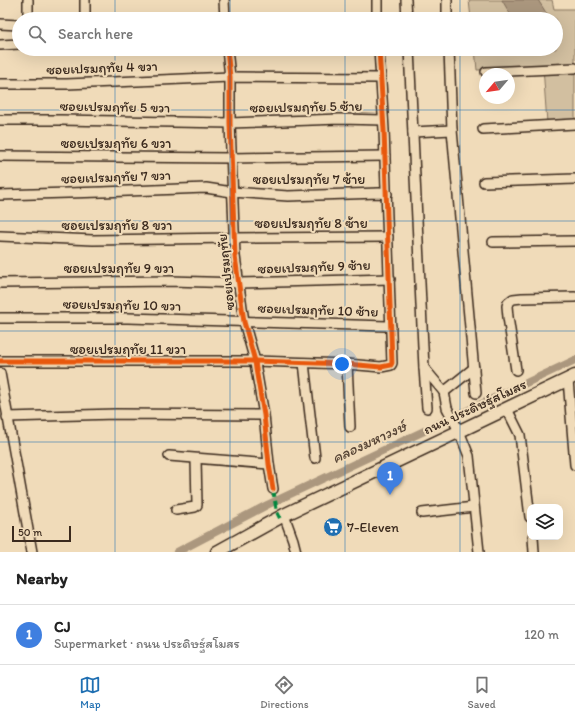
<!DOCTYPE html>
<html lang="en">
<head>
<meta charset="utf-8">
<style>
	:root { --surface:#fff; --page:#f6f6f6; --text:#222; --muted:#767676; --line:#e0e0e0; --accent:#1f6fb2 }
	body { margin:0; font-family:Itim,"Playpen Sans Thai",sans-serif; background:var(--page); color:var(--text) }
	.controls { position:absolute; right:12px; bottom:12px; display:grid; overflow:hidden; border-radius:8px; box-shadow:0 4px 16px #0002 }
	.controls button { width:36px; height:36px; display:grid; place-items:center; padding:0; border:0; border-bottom:1px solid var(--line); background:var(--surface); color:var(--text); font:20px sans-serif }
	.compass { position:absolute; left:479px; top:68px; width:36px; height:36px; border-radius:50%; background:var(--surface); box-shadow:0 4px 16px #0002; rotate:241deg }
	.scale { position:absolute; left:12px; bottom:10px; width:59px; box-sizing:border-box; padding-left:4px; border:2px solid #3b2a1e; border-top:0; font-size:11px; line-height:14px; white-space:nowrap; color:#3b2a1e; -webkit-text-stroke:3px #f0dbb9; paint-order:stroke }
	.you { position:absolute; left:342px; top:364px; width:14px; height:14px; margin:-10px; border:3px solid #fff; border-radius:50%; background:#1a73e8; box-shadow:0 0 0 6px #1a73e833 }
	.badge { display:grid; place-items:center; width:26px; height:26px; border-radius:50%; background:var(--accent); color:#fff; font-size:13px; font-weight:700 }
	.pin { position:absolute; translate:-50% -33px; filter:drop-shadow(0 1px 2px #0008) }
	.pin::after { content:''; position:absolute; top:21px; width:14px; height:12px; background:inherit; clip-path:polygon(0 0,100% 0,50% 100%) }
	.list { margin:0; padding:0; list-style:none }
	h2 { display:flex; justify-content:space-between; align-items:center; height:52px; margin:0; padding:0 16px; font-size:17px }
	h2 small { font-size:13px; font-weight:400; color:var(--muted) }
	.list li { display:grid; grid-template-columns:26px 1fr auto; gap:12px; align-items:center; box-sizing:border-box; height:60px; padding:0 16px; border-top:1px solid var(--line) }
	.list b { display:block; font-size:15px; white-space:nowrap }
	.list p { margin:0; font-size:13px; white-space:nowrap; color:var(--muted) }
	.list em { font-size:13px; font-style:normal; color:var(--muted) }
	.icon { flex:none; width:22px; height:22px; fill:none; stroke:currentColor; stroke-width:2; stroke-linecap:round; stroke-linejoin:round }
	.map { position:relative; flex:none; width:575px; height:552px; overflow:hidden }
	.search { position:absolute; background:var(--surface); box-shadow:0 4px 16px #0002; left:12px; right:12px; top:12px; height:44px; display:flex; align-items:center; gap:10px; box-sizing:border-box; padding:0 14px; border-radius:22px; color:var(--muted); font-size:15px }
	.sheet { height:112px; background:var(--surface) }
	nav { display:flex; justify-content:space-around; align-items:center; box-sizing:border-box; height:56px; border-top:1px solid var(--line); background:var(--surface); font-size:11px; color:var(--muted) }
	nav a { display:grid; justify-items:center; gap:2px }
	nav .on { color:var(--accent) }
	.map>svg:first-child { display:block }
	.green { fill:#d2bfa0; stroke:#86745f }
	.water { fill:#ab977e; stroke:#7e6b58 }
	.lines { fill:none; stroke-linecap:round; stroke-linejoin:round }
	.canal { stroke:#ab977e; stroke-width:8 }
	.minor-casing { stroke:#3b2a1e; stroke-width:12 }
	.tertiary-casing { stroke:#3b2a1e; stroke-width:15 }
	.minor { stroke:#f0dbb9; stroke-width:9 }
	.tertiary { stroke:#f0dbb9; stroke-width:12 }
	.quiet { stroke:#00873e; stroke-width:4; stroke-dasharray:8 4; stroke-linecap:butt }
	.cycleway-casing { stroke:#f0dbb9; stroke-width:8 }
	.cycleway { stroke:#e8590c; stroke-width:5 }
	.grid { fill:none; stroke:#1f6fb2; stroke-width:1; stroke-opacity:0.55 }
	.labels { text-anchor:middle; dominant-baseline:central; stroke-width:4; stroke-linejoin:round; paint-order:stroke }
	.street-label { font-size:14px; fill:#3b2a1e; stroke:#f0dbb9 }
	.poi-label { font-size:14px; fill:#3b2a1e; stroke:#f0dbb9; text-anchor:start }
	.water-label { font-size:15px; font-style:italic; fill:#574536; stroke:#f0dbb9 }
</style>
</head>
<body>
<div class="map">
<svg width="575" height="552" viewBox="0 0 575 552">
	<rect width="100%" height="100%" fill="#f0dbb9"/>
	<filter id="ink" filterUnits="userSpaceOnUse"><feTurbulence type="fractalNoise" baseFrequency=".025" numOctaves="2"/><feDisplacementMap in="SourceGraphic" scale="8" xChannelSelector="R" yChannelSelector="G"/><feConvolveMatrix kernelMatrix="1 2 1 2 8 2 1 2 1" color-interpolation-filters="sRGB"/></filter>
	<g filter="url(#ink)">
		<polygon class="green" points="469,0 552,0 554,9 575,9 575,122 547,123 543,67 477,70 475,49 556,49 556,19 471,19"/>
		<polygon class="water" points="502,0 538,0 550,19 513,19"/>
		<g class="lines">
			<polyline class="canal" points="177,552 267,505 575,360"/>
			<defs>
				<g id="minor">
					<polyline points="28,0 28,19"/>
					<polyline points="85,0 85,19"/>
					<polyline points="224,0 225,19"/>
					<polyline points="377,0 377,19"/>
					<polyline points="406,0 407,19"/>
					<polyline points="447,0 447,19"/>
					<polyline points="0,24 19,25"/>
					<polyline points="0,45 19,44"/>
					<polyline points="227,49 230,77 230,123 235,256 244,322 255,361 256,369 264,415 269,464 273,489"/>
					<polyline points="409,49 424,368 444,392 447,408 459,431 469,456 479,552"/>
					<polyline points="449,49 452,130 476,393"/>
					<polyline points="486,72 575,68"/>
					<polyline points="0,84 67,84 230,77 381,78"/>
					<polyline points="0,120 60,120 230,123 340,119 383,120"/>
					<polyline points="483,129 575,124"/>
					<polyline points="413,132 452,130"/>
					<polyline points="0,156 231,158 385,156"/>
					<polyline points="484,182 575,179"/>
					<polyline points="0,195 102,192 206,188 232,192 288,196 379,193 387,194"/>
					<polyline points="0,236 93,240 234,238 388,237"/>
					<polyline points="493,242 575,241"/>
					<polyline points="0,283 171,281 239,283 390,279"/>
					<polyline points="0,318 128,318 387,326 391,327"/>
					<polyline points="0,361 255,361 347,364 381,367 391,365 392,363 384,130 379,49"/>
					<polyline points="304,363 315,458"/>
					<polyline points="347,364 350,427"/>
					<polyline points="424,368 427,408"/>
					<polyline points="516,370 508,317 507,306 508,303 513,299 522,298 575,297"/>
					<polyline points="0,373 32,552"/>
					<polyline points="568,379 575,465"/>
					<polyline points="444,392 474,368"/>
					<polyline points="507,409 520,435 530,517"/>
					<polyline points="7,417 116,414 264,415"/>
					<polyline points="169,456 269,464"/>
					<polyline points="176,510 195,507 197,505 196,459"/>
					<polyline points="422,513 474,507"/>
					<polyline points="284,515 293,540 296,552"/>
					<polyline points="533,537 534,552"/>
				</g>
				<polyline id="tertiary" points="217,552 284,515 575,376"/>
			</defs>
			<use href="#minor" class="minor-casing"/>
			<use href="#tertiary" class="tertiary-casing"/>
			<use href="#minor" class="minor"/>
			<use href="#tertiary" class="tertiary"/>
			<polyline class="quiet" points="273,489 277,512 280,518"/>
			<defs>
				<g id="cycleway">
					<polyline points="227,49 230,77 230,123 235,256 244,322 255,361 256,369 264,415 269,464 273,489"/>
					<polyline points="0,361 255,361 347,364 381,367 391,365 392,363 384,130 379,49"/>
				</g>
			</defs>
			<use href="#cycleway" class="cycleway-casing"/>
			<use href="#cycleway" class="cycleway"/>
		</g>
	</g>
	<path class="grid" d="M 115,0 L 115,19M 230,0 L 230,19M 345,0 L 345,19M 460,0 L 460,19M 115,49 L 115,552M 230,49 L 230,552M 345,49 L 345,552M 460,49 L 460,552M 0,110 L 575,110M 0,221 L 575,221M 0,331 L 575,331M 0,442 L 575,442"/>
	<defs>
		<symbol id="supermarket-disc" viewBox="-11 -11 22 22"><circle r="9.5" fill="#1f6fb2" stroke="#f0dbb9"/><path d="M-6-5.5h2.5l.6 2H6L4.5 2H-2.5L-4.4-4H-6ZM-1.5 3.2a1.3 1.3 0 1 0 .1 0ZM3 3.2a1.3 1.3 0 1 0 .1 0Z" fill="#fff"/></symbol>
	</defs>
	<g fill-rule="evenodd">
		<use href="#supermarket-disc" x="322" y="516" width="22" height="22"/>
	</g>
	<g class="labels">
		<g class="street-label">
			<text transform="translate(102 68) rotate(-2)">ซอยเปรมฤทัย 4 ขวา</text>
			<text transform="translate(115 107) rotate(1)">ซอยเปรมฤทัย 5 ขวา</text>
			<text transform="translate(306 107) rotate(-1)">ซอยเปรมฤทัย 5 ซ้าย</text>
			<text x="116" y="143">ซอยเปรมฤทัย 6 ขวา</text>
			<text transform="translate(116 177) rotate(-2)">ซอยเปรมฤทัย 7 ขวา</text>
			<text x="309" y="179">ซอยเปรมฤทัย 7 ซ้าย</text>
			<text x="311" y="223">ซอยเปรมฤทัย 8 ซ้าย</text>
			<text x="117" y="225">ซอยเปรมฤทัย 8 ขวา</text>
			<text transform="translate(314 267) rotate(-2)">ซอยเปรมฤทัย 9 ซ้าย</text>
			<text x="119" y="268">ซอยเปรมฤทัย 9 ขวา</text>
			<text transform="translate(226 272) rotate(-96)">ซอยเปรมฤทัย</text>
			<text transform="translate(122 305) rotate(1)">ซอยเปรมฤทัย 10 ขวา</text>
			<text transform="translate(318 310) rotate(2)">ซอยเปรมฤทัย 10 ซ้าย</text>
			<text x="128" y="349">ซอยเปรมฤทัย 11 ขวา</text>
			<text transform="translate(475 407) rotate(-25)">ถนน ประดิษฐ์สโมสร</text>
		</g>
		<g class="poi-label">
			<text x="347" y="527">7-Eleven</text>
		</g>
		<g class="water-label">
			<text transform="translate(369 442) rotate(-25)">คลองมหาวงษ์</text>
		</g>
	</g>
</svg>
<div class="controls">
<button><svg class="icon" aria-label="layers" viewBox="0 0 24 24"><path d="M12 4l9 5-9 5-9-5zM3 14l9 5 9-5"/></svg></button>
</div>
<svg class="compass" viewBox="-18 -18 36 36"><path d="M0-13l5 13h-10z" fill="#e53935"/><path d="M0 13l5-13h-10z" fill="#767676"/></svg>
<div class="scale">50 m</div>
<div class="you"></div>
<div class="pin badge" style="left:390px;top:495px;background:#3f7fe0">1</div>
<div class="search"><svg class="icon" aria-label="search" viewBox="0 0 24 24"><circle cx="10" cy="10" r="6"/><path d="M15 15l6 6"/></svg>Search here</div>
</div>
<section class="sheet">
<h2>Nearby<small></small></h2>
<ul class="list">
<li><span class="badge" style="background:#3f7fe0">1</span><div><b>CJ</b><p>Supermarket · ถนน ประดิษฐ์สโมสร</p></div><em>120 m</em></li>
</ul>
</section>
<nav>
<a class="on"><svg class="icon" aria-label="map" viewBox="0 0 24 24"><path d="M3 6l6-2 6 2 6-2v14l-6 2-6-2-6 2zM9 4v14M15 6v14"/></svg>Map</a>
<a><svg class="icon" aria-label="directions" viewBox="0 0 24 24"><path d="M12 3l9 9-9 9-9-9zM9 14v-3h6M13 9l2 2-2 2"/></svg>Directions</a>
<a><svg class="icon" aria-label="saved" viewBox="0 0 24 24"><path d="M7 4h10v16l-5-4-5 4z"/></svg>Saved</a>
</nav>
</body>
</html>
